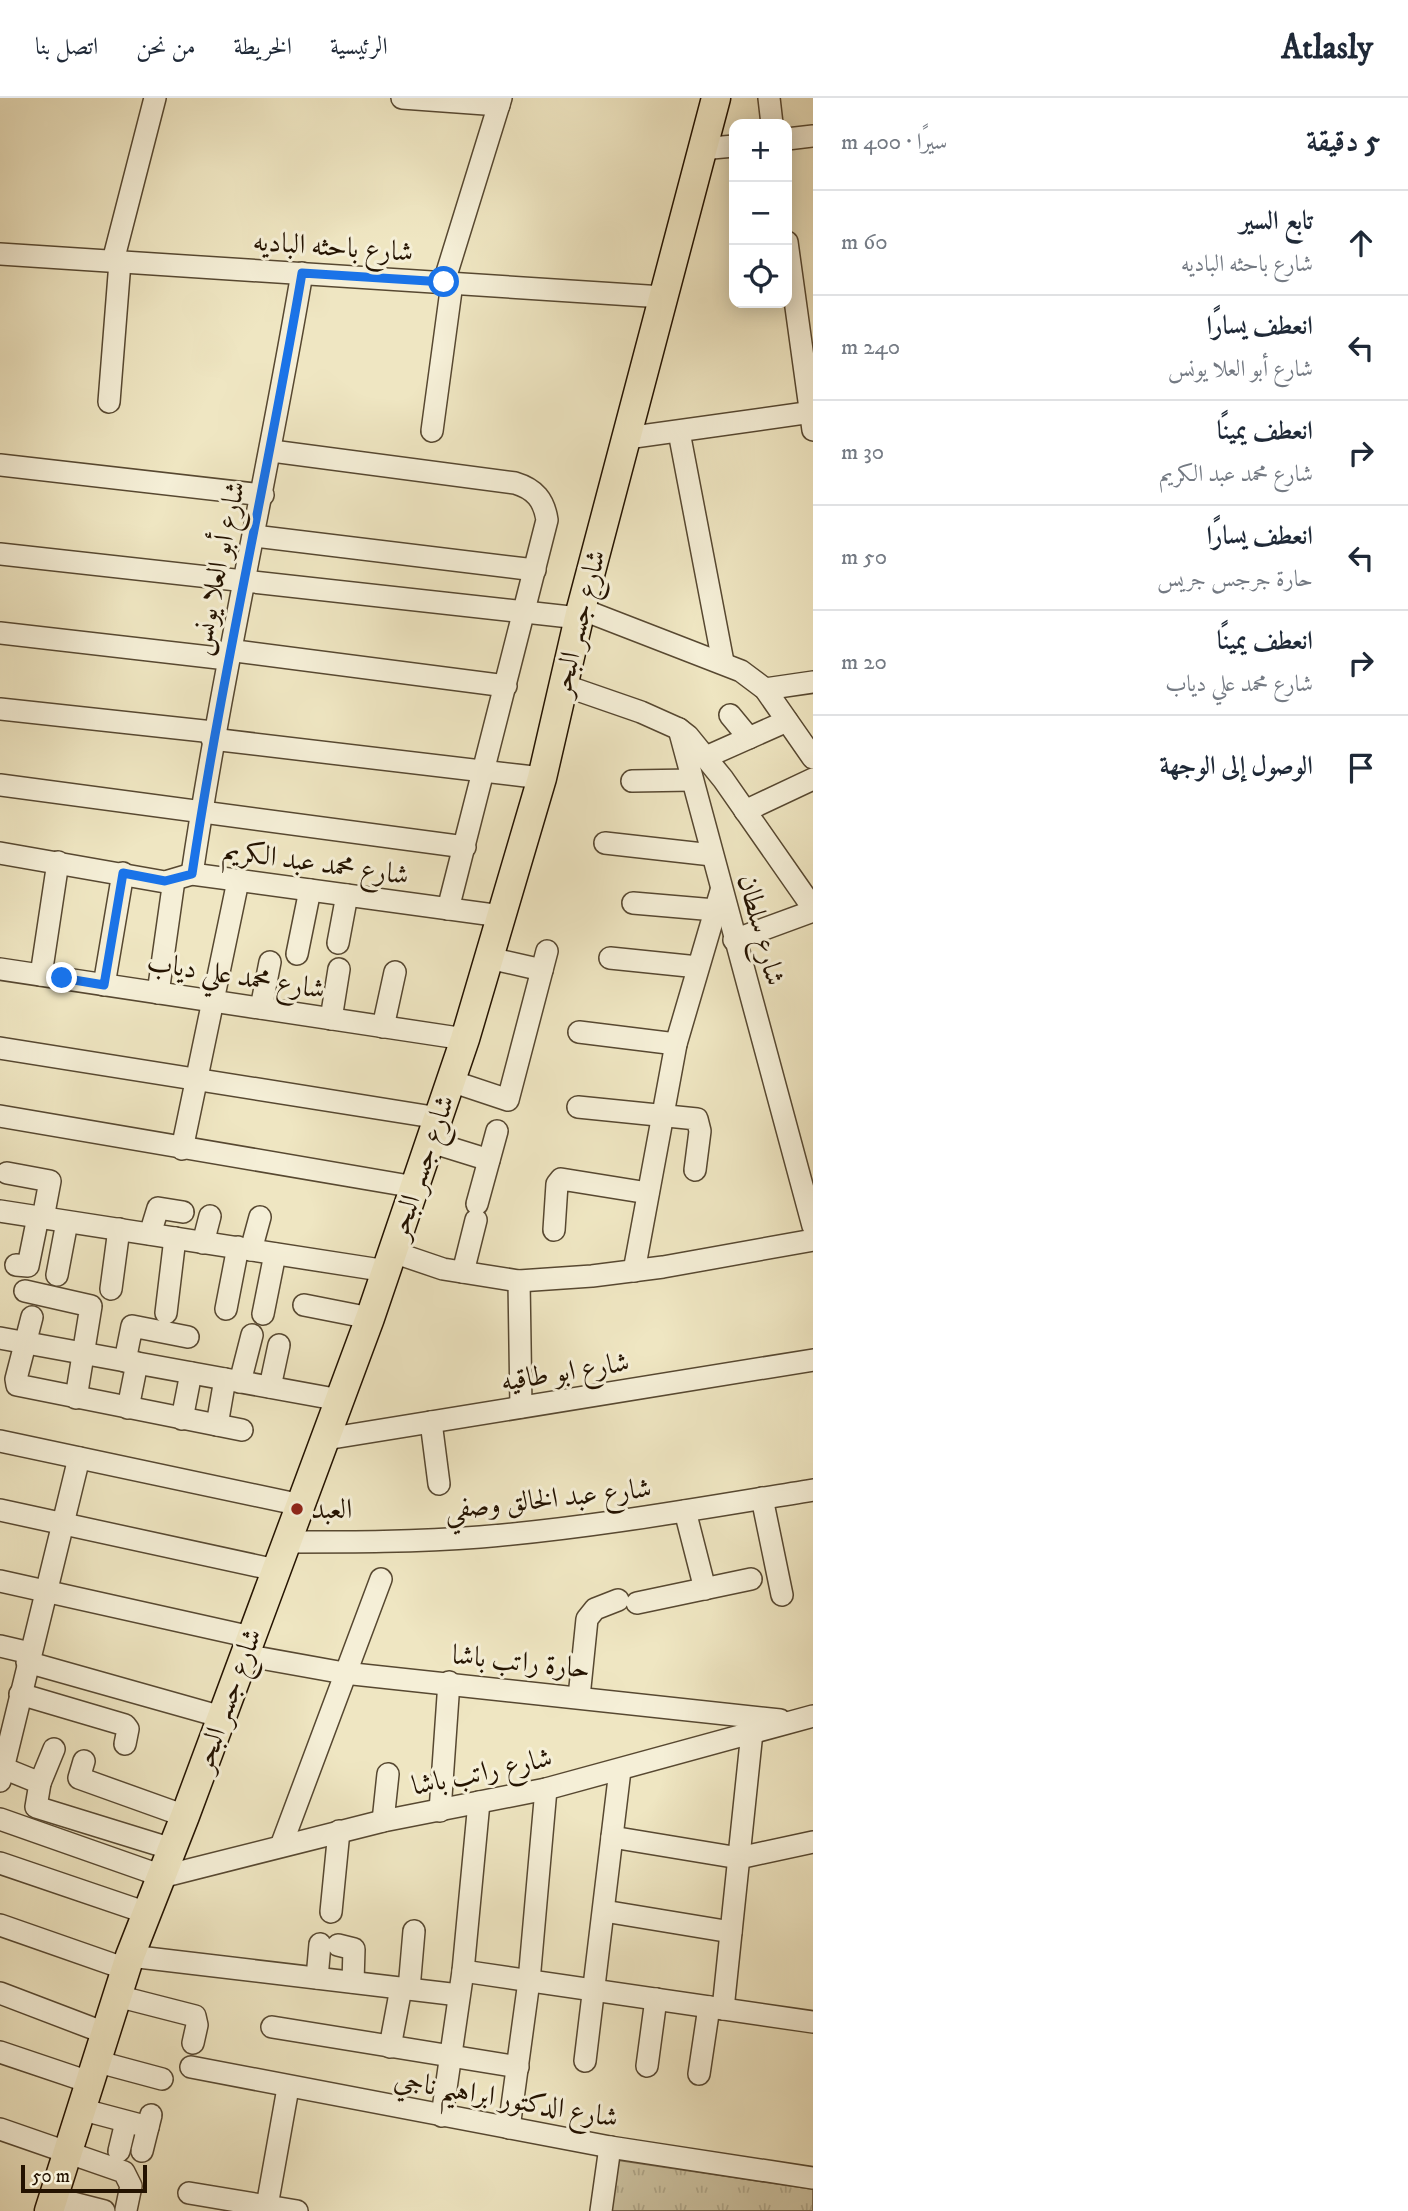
<!DOCTYPE html>
<html lang="ar">
<head>
<meta charset="utf-8">
<style>
	:root { --surface:#fff; --page:#f6f6f7; --text:#1f2937; --muted:#747a83; --line:#e0e1e3 }
	body { margin:0; font-family:"IM FELL DW Pica",Amiri,serif; background:var(--page); color:var(--text); direction:rtl }
	.controls { position:absolute; right:21px; top:21px; display:grid; overflow:hidden; border-radius:14px; box-shadow:0 4px 18px #0003 }
	.controls button { width:63px; height:63px; display:grid; place-items:center; padding:0; border:0; border-bottom:2px solid var(--line); background:var(--surface); color:var(--text); font:35px sans-serif }
	.scale { position:absolute; left:21px; bottom:18px; width:126px; box-sizing:border-box; padding-left:7px; border:4px solid #241301; border-top:0; font-size:19px; line-height:24px; white-space:nowrap; color:#241301; -webkit-text-stroke:5px #f5efd7; paint-order:stroke }
	.stop { position:absolute; width:21px; height:21px; margin:-16px; border:5px solid #1a73e8; border-radius:50%; background:#fff }
	.stop.end { background:#1a73e8; border-color:#fff; box-shadow:0 2px 7px #0008 }
	.list { margin:0; padding:0; list-style:none }
	h2 { display:flex; justify-content:space-between; align-items:center; height:91px; margin:0; padding:0 28px; font-size:30px }
	h2 small { font-size:23px; font-weight:400; color:var(--muted) }
	.list li { display:grid; grid-template-columns:46px 1fr auto; gap:21px; align-items:center; box-sizing:border-box; height:105px; padding:0 28px; border-top:2px solid var(--line) }
	.list b { display:block; font-size:26px; white-space:nowrap }
	.list p { margin:0; font-size:23px; white-space:nowrap; color:var(--muted) }
	.list em { font-size:23px; font-style:normal; color:var(--muted) }
	.icon { flex:none; width:38px; height:38px; fill:none; stroke:currentColor; stroke-width:2; stroke-linecap:round; stroke-linejoin:round }
	.map { position:relative; flex:none; width:813px; height:2113px; overflow:hidden; direction:ltr }
	header { display:flex; align-items:center; gap:42px; box-sizing:border-box; height:98px; padding:0 35px; background:var(--surface); border-bottom:2px solid var(--line) }
	header strong { font-size:33px }
	nav { display:flex; gap:38px; margin-inline-start:auto; font-size:24px }
	main { display:flex }
	aside { flex:1; background:var(--surface) }
	.map>svg:first-child { display:block }
	.grass { fill:url(#grass-tufts); stroke:#786a51; stroke-width:2 }
	.lines { fill:none; stroke-linecap:round; stroke-linejoin:round }
	.minor-casing { stroke:#574831; stroke-width:24 }
	.major-casing { stroke:#241301; stroke-width:31 }
	.minor { stroke:#f5efd7; stroke-width:21 }
	.major { stroke:#efe6c2; stroke-width:28 }
	.route { stroke:#1a73e8; stroke-width:9 }
	.poi-dot { fill:#8f2418; stroke:#f5efd7; stroke-width:2.5 }
	.labels { text-anchor:middle; dominant-baseline:central; stroke-width:6; stroke-linejoin:round; paint-order:stroke }
	.street-label { font-size:28px; fill:#241301; stroke:#f5efd7 }
	.poi-label { font-size:28px; fill:#241301; stroke:#f5efd7; text-anchor:start }
</style>
</head>
<body>
<header>
<strong>Atlasly</strong>
<nav><a>الرئيسية</a><a>الخريطة</a><a>من نحن</a><a>اتصل بنا</a></nav>
</header>
<main>
<aside>
<h2>5 دقيقة<small>سيرًا · 400 m</small></h2>
<ul class="list">
<li><svg class="icon" aria-label="ahead" viewBox="0 0 24 24"><path d="M12 20V5M6 11l6-6 6 6"/></svg><div><b>تابع السير</b><p>شارع باحثه الباديه</p></div><em>60 m</em></li>
<li><svg class="icon" aria-label="left" viewBox="0 0 24 24"><path d="M17 20v-9H6M10 6l-5 5 5 5"/></svg><div><b>انعطف يسارًا</b><p>شارع أبو العلا يونس</p></div><em>240 m</em></li>
<li><svg class="icon" aria-label="right" viewBox="0 0 24 24"><path d="M7 20v-9h11M14 6l5 5-5 5"/></svg><div><b>انعطف يمينًا</b><p>شارع محمد عبد الكريم</p></div><em>30 m</em></li>
<li><svg class="icon" aria-label="left" viewBox="0 0 24 24"><path d="M17 20v-9H6M10 6l-5 5 5 5"/></svg><div><b>انعطف يسارًا</b><p>حارة جرجس جريس</p></div><em>50 m</em></li>
<li><svg class="icon" aria-label="right" viewBox="0 0 24 24"><path d="M7 20v-9h11M14 6l5 5-5 5"/></svg><div><b>انعطف يمينًا</b><p>شارع محمد علي دياب</p></div><em>20 m</em></li>
<li><svg class="icon" aria-label="arrive" viewBox="0 0 24 24"><path d="M6 21V4h12l-3 4 3 4H6"/></svg><div><b>الوصول إلى الوجهة</b></div></li>
</ul>
</aside>
<div class="map">
<svg width="813" height="2113" viewBox="0 0 813 2113">
	<defs>
		<pattern id="grass-tufts" width="24" height="20" patternUnits="userSpaceOnUse" patternTransform="scale(1.75)"><rect width="24" height="20" fill="#ccc2a1"/><path d="M3 7l-1-3M5 7V3M7 7l1-3M15 17l-1-3M17 17v-4M19 17l1-3" fill="none" stroke="#afa689"/></pattern>
	</defs>
	<rect width="100%" height="100%" fill="#efe6c2"/>
	<filter id="stains"><feTurbulence type="fractalNoise" baseFrequency=".00286" numOctaves="4"/><feColorMatrix values="0 0 0 0 .2 0 0 0 0 .09 0 0 0 0 .02 0 0 0 .5 -.17"/></filter>
	<radialGradient id="worn" r=".72"><stop offset=".6" stop-color="#630" stop-opacity="0"/><stop offset="1" stop-color="#630" stop-opacity=".3"/></radialGradient>
	<polygon class="grass" points="618,2062 813,2091 813,2113 610,2113"/>
	<g class="lines">
		<defs>
			<g id="minor">
				<polyline points="402,0 499,7"/>
				<polyline points="769,0 772,26"/>
				<polyline points="787,41 813,38"/>
				<polyline points="701,51 734,48"/>
				<polyline points="787,144 813,332"/>
				<polyline points="0,156 663,199"/>
				<polyline points="113,163 155,0"/>
				<polyline points="444,184 501,0"/>
				<polyline points="109,304 120,164"/>
				<polyline points="432,333 452,185"/>
				<polyline points="679,334 723,564"/>
				<polyline points="627,340 813,314"/>
				<path d="M 272,353 L 515,385 C 535,391 544,402 547,422 L 448,811"/>
				<polyline points="0,367 263,397"/>
				<polyline points="254,438 535,472"/>
				<polyline points="0,456 579,520"/>
				<polyline points="581,511 741,573 765,591 813,660"/>
				<polyline points="0,535 227,561"/>
				<polyline points="228,552 506,588"/>
				<polyline points="563,587 641,614 679,631 688,638 723,681 813,810"/>
				<polyline points="765,591 813,584"/>
				<polyline points="0,611 213,634"/>
				<polyline points="730,617 749,640"/>
				<polyline points="679,631 813,1128"/>
				<polyline points="212,641 542,680"/>
				<polyline points="706,659 787,623"/>
				<polyline points="632,683 692,682"/>
				<polyline points="0,687 465,749"/>
				<polyline points="745,713 813,681"/>
				<polyline points="605,745 712,757"/>
				<polyline points="0,755 165,784 192,776 501,818"/>
				<path d="M 192,776 C 222,575 268,376 302,175"/>
				<polyline points="633,805 715,812"/>
				<polyline points="734,842 813,813"/>
				<polyline points="338,845 347,797"/>
				<polyline points="297,856 310,792"/>
				<polyline points="489,860 542,872"/>
				<polyline points="610,860 698,869"/>
				<polyline points="0,871 465,941"/>
				<polyline points="41,877 58,764"/>
				<polyline points="104,887 123,775"/>
				<polyline points="158,895 174,782"/>
				<polyline points="261,910 270,864"/>
				<polyline points="331,921 339,871"/>
				<polyline points="383,929 395,874"/>
				<polyline points="579,934 676,946"/>
				<polyline points="0,950 439,1020"/>
				<polyline points="451,983 508,1002 547,853"/>
				<polyline points="578,1009 697,1021 700,1033 695,1072"/>
				<polyline points="0,1018 415,1089"/>
				<polyline points="431,1044 489,1062"/>
				<polyline points="182,1051 238,783"/>
				<polyline points="7,1075 50,1083 43,1120"/>
				<polyline points="477,1106 497,1033"/>
				<polyline points="0,1113 387,1173"/>
				<polyline points="554,1132 557,1086 561,1081 648,1095"/>
				<polyline points="150,1136 158,1110 183,1114"/>
				<polyline points="203,1145 210,1118"/>
				<polyline points="251,1152 260,1119"/>
				<polyline points="393,1154 443,1171 519,1183 592,1178 663,1169 813,1142"/>
				<polyline points="16,1167 28,1168 38,1119"/>
				<polyline points="634,1173 676,946 721,793"/>
				<polyline points="463,1174 476,1122"/>
				<polyline points="57,1177 67,1124"/>
				<polyline points="519,1183 521,1309"/>
				<polyline points="111,1191 119,1131"/>
				<polyline points="25,1193 91,1208 76,1300"/>
				<polyline points="304,1207 370,1220"/>
				<polyline points="226,1211 238,1149"/>
				<polyline points="166,1215 175,1140"/>
				<polyline points="263,1216 275,1156"/>
				<polyline points="32,1219 16,1281 17,1287 242,1332"/>
				<polyline points="0,1240 340,1302"/>
				<polyline points="125,1263 132,1228 188,1239"/>
				<polyline points="240,1284 252,1237"/>
				<polyline points="270,1289 279,1247"/>
				<polyline points="128,1310 137,1265"/>
				<polyline points="182,1321 191,1275"/>
				<polyline points="431,1324 439,1386"/>
				<polyline points="217,1327 225,1281"/>
				<polyline points="326,1341 813,1262"/>
				<polyline points="0,1343 301,1407"/>
				<polyline points="762,1400 782,1497"/>
				<polyline points="0,1412 276,1472"/>
				<polyline points="685,1413 705,1491"/>
				<path d="M 287,1444 C 352,1444 416,1444 480,1439 C 591,1430 702,1410 813,1392"/>
				<polyline points="0,1483 251,1539"/>
				<polyline points="637,1505 751,1481"/>
				<polyline points="0,1548 30,1555"/>
				<polyline points="244,1557 344,1575 780,1622"/>
				<polyline points="27,1564 222,1619"/>
				<polyline points="20,1596 125,1627 128,1631 125,1646"/>
				<polyline points="579,1599 587,1521 595,1511 618,1502"/>
				<polyline points="84,1663 79,1680 185,1718"/>
				<polyline points="3,1670 40,1685 36,1709 172,1751"/>
				<polyline points="0,1683 79,1360"/>
				<polyline points="40,1685 54,1651"/>
				<polyline points="440,1713 449,1584"/>
				<polyline points="0,1721 162,1778"/>
				<polyline points="383,1723 388,1676"/>
				<polyline points="612,1739 739,1760 813,1744"/>
				<polyline points="281,1748 381,1481"/>
				<polyline points="0,1765 147,1815"/>
				<polyline points="161,1779 383,1723 546,1691 813,1618"/>
				<polyline points="604,1813 731,1834"/>
				<polyline points="331,1814 339,1733"/>
				<polyline points="0,1827 126,1871"/>
				<polyline points="338,1847 354,1851 353,1884"/>
				<polyline points="130,1858 459,1897"/>
				<polyline points="463,1873 813,1924"/>
				<polyline points="317,1880 320,1846"/>
				<polyline points="409,1891 414,1833"/>
				<polyline points="0,1895 105,1935"/>
				<polyline points="117,1898 195,1918 197,1927 193,1945"/>
				<polyline points="723,1911 752,1634"/>
				<polyline points="272,1929 518,1969"/>
				<polyline points="390,1949 401,1890"/>
				<polyline points="0,1954 89,1984"/>
				<polyline points="95,1963 162,1981"/>
				<polyline points="585,1963 620,1672"/>
				<polyline points="647,1968 656,1901"/>
				<polyline points="191,1969 610,2049 813,2080"/>
				<polyline points="699,1976 709,1909"/>
				<polyline points="80,2011 148,2029"/>
				<polyline points="442,2018 463,1873 479,1704"/>
				<polyline points="509,2030 529,1883 546,1691"/>
				<polyline points="0,2031 124,2074 131,2088 126,2112"/>
				<polyline points="119,2053 126,2024"/>
				<polyline points="142,2053 151,2017"/>
				<polyline points="189,2095 297,2113"/>
				<polyline points="53,2100 104,2113"/>
				<polyline points="267,2108 288,1990"/>
				<polyline points="601,2113 610,2049"/>
			</g>
			<polyline id="major" points="49,2113 130,1858 185,1718 370,1220 465,941 542,680 581,511 716,0"/>
		</defs>
		<use href="#minor" class="minor-casing"/>
		<use href="#major" class="major-casing"/>
		<use href="#minor" class="minor"/>
		<use href="#major" class="major"/>
	</g>
	<g class="lines">
		<path class="route" d="M 62,880 L 104,887 L 123,775 L 165,783 L 192,776 C 222,575 268,376 302,175 L 444,184"/>
	</g>
	<circle class="poi-dot" cx="297" cy="1411" r="7"/>
	<g class="labels">
		<g class="street-label">
			<text transform="translate(333 149) rotate(4)">شارع باحثه الباديه</text>
			<text transform="translate(218 470) rotate(-78)">شارع أبو العلا يونس</text>
			<text transform="translate(579 525) rotate(-76)">شارع جسر البحر</text>
			<text transform="translate(316 765) rotate(8)">شارع محمد عبد الكريم</text>
			<text transform="translate(761 832) rotate(75)">شارع سلطان</text>
			<text transform="translate(236 878) rotate(9)">شارع محمد علي دياب</text>
			<text transform="translate(422 1069) rotate(-71)">شارع جسر البحر</text>
			<text transform="translate(565 1274) rotate(-9)">شارع ابو طاقيه</text>
			<text transform="translate(548 1401) rotate(-6)">شارع عبد الخالق وصفي</text>
			<text transform="translate(521 1564) rotate(6)">حارة راتب باشا</text>
			<text transform="translate(228 1602) rotate(-70)">شارع جسر البحر</text>
			<text transform="translate(482 1674) rotate(-12)">شارع راتب باشا</text>
			<text transform="translate(506 2001) rotate(10)">شارع الدكتور ابراهيم ناجي</text>
		</g>
		<g class="poi-label">
			<text x="311" y="1411">العبد</text>
		</g>
	</g>
	<rect width="100%" height="100%" filter="url(#stains)"/>
	<rect width="100%" height="100%" fill="url(#worn)"/>
</svg>
<div class="controls">
<button>+</button>
<button>−</button>
<button><svg class="icon" aria-label="locate" viewBox="0 0 24 24"><circle cx="12" cy="12" r="6"/><path d="M12 2v4M12 18v4M2 12h4M18 12h4"/></svg></button>
</div>
<div class="scale">50 m</div>
<div class="stop" style="left:444px;top:184px"></div>
<div class="stop end" style="left:62px;top:880px"></div>
</div>
</main>
</body>
</html>
